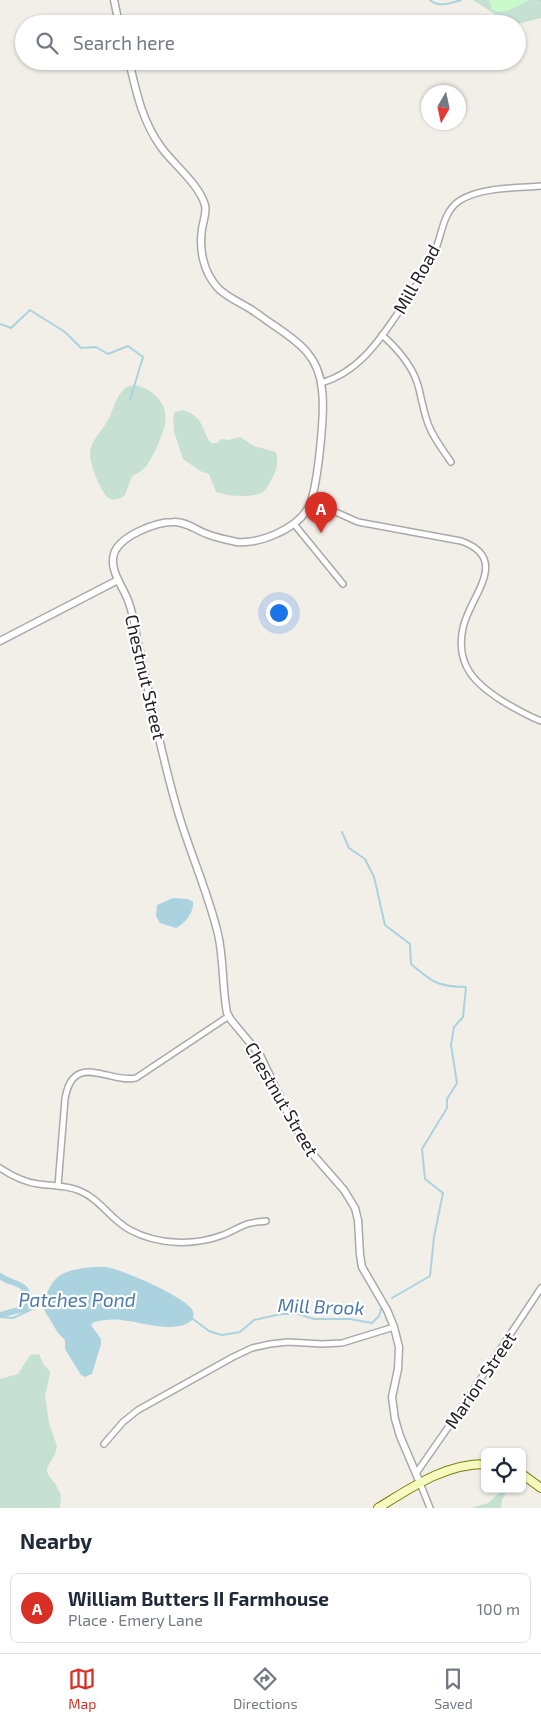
<!DOCTYPE html>
<html lang="en">
<head>
<meta charset="utf-8">
<style>
	:root { --surface:#fff; --page:#f6f6f7; --text:#1f2937; --muted:#747a83; --line:#e0e1e3; --accent:#d93025 }
	body { margin:0; font-family:"Exo 2",sans-serif; background:var(--page); color:var(--text) }
	.controls { position:absolute; right:15px; bottom:15px; display:grid; overflow:hidden; border-radius:8px; box-shadow:0 1px 4px #0004 }
	.controls button { width:45px; height:45px; display:grid; place-items:center; padding:0; border:0; border-bottom:1px solid var(--line); background:var(--surface); color:var(--text); font:25px sans-serif }
	.compass { position:absolute; left:421px; top:85px; width:45px; height:45px; border-radius:50%; background:var(--surface); box-shadow:0 1px 4px #0004; rotate:189deg }
	.you { position:absolute; left:278px; top:612px; width:18px; height:18px; margin:-12px; border:4px solid #fff; border-radius:50%; background:#1a73e8; box-shadow:0 0 0 8px #1a73e833 }
	.badge { display:grid; place-items:center; width:32px; height:32px; border-radius:50%; background:var(--accent); color:#fff; font-size:16px; font-weight:700 }
	.pin { position:absolute; translate:-50% -41px; filter:drop-shadow(0 1px 2px #0008) }
	.pin::after { content:''; position:absolute; top:26px; width:18px; height:15px; background:inherit; clip-path:polygon(0 0,100% 0,50% 100%) }
	.list { margin:0; padding:0; list-style:none }
	h2 { display:flex; justify-content:space-between; align-items:center; height:65px; margin:0; padding:0 20px; font-size:21px }
	h2 small { font-size:16px; font-weight:400; color:var(--muted) }
	.list li { display:grid; grid-template-columns:32px 1fr auto; gap:15px; align-items:center; box-sizing:border-box; height:70px; margin:0 10px 10px; padding:0 10px; border:1px solid var(--line); border-radius:8px }
	.list b { display:block; font-size:19px; white-space:nowrap }
	.list p { margin:0; font-size:16px; white-space:nowrap; color:var(--muted) }
	.list em { font-size:16px; font-style:normal; color:var(--muted) }
	.icon { flex:none; width:28px; height:28px; fill:none; stroke:currentColor; stroke-width:2; stroke-linecap:round; stroke-linejoin:round }
	.map { position:relative; flex:none; width:541px; height:1508px; overflow:hidden }
	.search { position:absolute; background:var(--surface); box-shadow:0 1px 4px #0004; left:15px; right:15px; top:15px; height:55px; display:flex; align-items:center; gap:12px; box-sizing:border-box; padding:0 18px; border-radius:28px; color:var(--muted); font-size:19px }
	.sheet { height:145px; background:var(--surface) }
	nav { display:flex; justify-content:space-around; align-items:center; box-sizing:border-box; height:70px; border-top:1px solid var(--line); background:var(--surface); font-size:14px; color:var(--muted) }
	nav a { display:grid; justify-items:center; gap:2px }
	nav .on { color:var(--accent) }
	.map>svg:first-child { display:block }
	.wetland { fill:#c6e0d4 }
	.park { fill:#c8facc }
	.water { fill:#aad3df }
	.lines { fill:none; stroke-linecap:round; stroke-linejoin:round }
	.stream { stroke:#aad3df; stroke-width:2 }
	.canal { stroke:#aad3df; stroke-width:6 }
	.minor-casing { stroke:#a9a9a9; stroke-width:8 }
	.tertiary-casing { stroke:#a9a9a9; stroke-width:9 }
	.secondary-casing { stroke:#707d05; stroke-width:10 }
	.minor { stroke:#fff; stroke-width:5 }
	.tertiary { stroke:#fff; stroke-width:6 }
	.secondary { stroke:#f7fabf; stroke-width:8 }
	.labels { text-anchor:middle; dominant-baseline:central; stroke-width:4.5; stroke-linejoin:round; paint-order:stroke }
	.street-label { font-size:18px; fill:#222; stroke:#fff }
	.water-label { font-size:19px; font-style:italic; fill:#4a7aab; stroke:#fff }
</style>
</head>
<body>
<div class="map">
<svg width="541" height="1508" viewBox="0 0 541 1508">
	<rect width="100%" height="100%" fill="#f2efe9"/>
	<g class="wetland">
		<polygon points="473,0 541,0 541,18 517,24 507,22"/>
		<path d="M 135,385 C 143,387 150,390 156,396 C 173,414 164,431 155,451 C 148,464 146,470 132,476 L 125,495 C 121,498 116,501 110,499 C 103,497 89,463 90,454 C 90,441 102,431 108,420 C 113,410 116,397 124,389 C 127,386 130,386 135,385 Z"/>
		<path d="M 182,410 C 205,417 200,428 211,443 L 217,443 L 221,439 L 228,440 L 240,437 L 254,446 L 276,452 C 279,464 276,472 270,482 C 268,486 267,489 263,492 C 252,499 228,496 216,492 L 209,474 L 200,471 L 183,459 L 174,432 L 173,417 L 175,412 Z"/>
		<polygon points="39,1354 44,1365 50,1371 50,1375 45,1395 49,1423 57,1446 55,1454 47,1468 47,1472 49,1476 56,1485 61,1495 60,1508 0,1508 0,1379 18,1374 30,1355"/>
		<polygon points="504,1489 508,1489 502,1500 501,1508 471,1508 488,1503"/>
	</g>
	<path class="park" d="M 489,0 L 530,0 C 517,6 506,16 492,10 Z"/>
	<g class="water">
		<path d="M 173,898 L 188,899 L 193,902 C 194,913 185,923 176,928 L 160,923 L 156,916 L 157,905 Z"/>
		<path d="M 94,1267 C 98,1267 102,1267 106,1267 C 124,1270 180,1295 191,1308 C 194,1312 194,1315 193,1319 C 178,1335 142,1322 121,1320 C 112,1319 103,1320 94,1322 L 91,1325 L 101,1339 L 101,1344 L 92,1374 L 85,1377 L 81,1375 L 65,1349 L 65,1340 L 58,1333 L 43,1308 C 50,1274 63,1270 94,1267 Z"/>
	</g>
	<g class="lines">
		<g class="stream">
			<path d="M 430,0 C 439,8 451,3 461,0"/>
			<polyline points="540,0 541,0"/>
			<polyline points="0,324 11,328 30,310 65,332 81,348 96,347 108,354 128,346 143,357 130,400"/>
			<path d="M 342,832 L 349,848 L 365,859 L 374,877 L 385,925 L 410,944 L 411,964 C 432,982 438,987 466,987 L 463,1017 L 454,1027 L 451,1045 L 457,1083 L 447,1099 L 447,1108 L 422,1149 L 425,1179 L 443,1193 L 434,1237 L 430,1276 L 392,1298"/>
			<polyline points="0,1317 13,1318 45,1303"/>
			<polyline points="193,1319 209,1331 222,1335 240,1332 254,1320 281,1314 298,1314 314,1319 350,1319 372,1323 379,1316 381,1309"/>
		</g>
		<path class="canal" d="M 0,1276 C 13,1286 25,1280 30,1300 L 26,1308 L 0,1315"/>
		<defs>
			<g id="minor">
				<path d="M 382,335 C 399,350 414,367 419,389 C 422,401 424,414 429,426 C 434,439 443,450 451,462"/>
				<path d="M 321,383 C 360,372 381,338 402,307 C 414,289 427,270 435,251 C 442,234 443,212 459,201 C 480,187 517,188 541,186"/>
				<path d="M 311,501 L 358,522 L 461,541 C 512,559 469,597 463,628 C 455,665 475,684 504,702 C 516,709 528,716 541,721"/>
				<polyline points="294,524 343,584"/>
				<path d="M 0,1168 C 12,1176 24,1182 38,1184 C 52,1186 67,1185 80,1191 C 100,1199 111,1220 130,1230 C 158,1245 194,1246 223,1235 C 231,1232 239,1227 247,1224 C 253,1222 260,1222 266,1221"/>
				<path d="M 58,1186 L 65,1099 C 73,1050 110,1084 136,1078 L 229,1016"/>
				<polyline points="104,1444 123,1422 138,1410 233,1357 252,1348 270,1344 288,1342 322,1344 342,1343 394,1327"/>
				<polyline points="417,1472 456,1416 541,1288"/>
				<polyline points="420,1483 430,1508"/>
			</g>
			<g id="tertiary">
				<polyline points="114,0 119,24"/>
				<path d="M 129,61 C 136,91 142,121 161,147 C 173,164 199,184 205,205 C 207,213 203,221 202,229 C 199,249 203,271 217,287 C 225,296 237,301 247,307 C 256,312 264,319 272,324 C 298,342 319,355 322,390 C 325,411 318,493 307,510 C 294,530 259,544 237,542 C 227,540 217,538 207,534 C 196,530 185,521 173,522 C 156,522 123,535 115,551 C 107,569 124,587 129,603 C 133,614 135,627 137,639 C 150,696 161,755 178,812 C 190,853 208,892 218,934 C 224,960 222,987 227,1013 L 231,1020 L 260,1055 L 289,1116 L 309,1150 L 344,1190 L 355,1208 L 358,1220 L 360,1255 L 362,1267 L 387,1310 L 394,1327 L 399,1347 L 398,1369 L 392,1397 L 395,1419 L 400,1436 L 420,1483"/>
				<polyline points="0,641 118,580"/>
			</g>
			<g id="secondary">
				<polyline points="522,1474 541,1488"/>
				<path d="M 378,1508 C 411,1488 444,1464 485,1464"/>
			</g>
		</defs>
		<use href="#minor" class="minor-casing"/>
		<use href="#tertiary" class="tertiary-casing"/>
		<use href="#secondary" class="secondary-casing"/>
		<use href="#minor" class="minor"/>
		<use href="#tertiary" class="tertiary"/>
		<use href="#secondary" class="secondary"/>
	</g>
	<g class="labels">
		<g class="street-label">
			<text transform="translate(416 279) rotate(-61)">Mill Road</text>
			<text transform="translate(146 677) rotate(77)">Chestnut Street</text>
			<text transform="translate(282 1099) rotate(60)">Chestnut Street</text>
			<text transform="translate(480 1380) rotate(-56)">Marion Street</text>
		</g>
		<g class="water-label">
			<text x="77" y="1299">Patches Pond</text>
			<text transform="translate(321 1306) rotate(2)">Mill Brook</text>
		</g>
	</g>
</svg>
<div class="controls">
<button><svg class="icon" aria-label="locate" viewBox="0 0 24 24"><circle cx="12" cy="12" r="6"/><path d="M12 2v4M12 18v4M2 12h4M18 12h4"/></svg></button>
</div>
<svg class="compass" viewBox="-18 -18 36 36"><path d="M0-13l5 13h-10z" fill="#e53935"/><path d="M0 13l5-13h-10z" fill="#747a83"/></svg>
<div class="you"></div>
<div class="pin badge" style="left:321px;top:533px">A</div>
<div class="search"><svg class="icon" aria-label="search" viewBox="0 0 24 24"><circle cx="10" cy="10" r="6"/><path d="M15 15l6 6"/></svg>Search here</div>
</div>
<section class="sheet">
<h2>Nearby<small></small></h2>
<ul class="list">
<li><span class="badge">A</span><div><b>William Butters II Farmhouse</b><p>Place · Emery Lane</p></div><em>100 m</em></li>
</ul>
</section>
<nav>
<a class="on"><svg class="icon" aria-label="map" viewBox="0 0 24 24"><path d="M3 6l6-2 6 2 6-2v14l-6 2-6-2-6 2zM9 4v14M15 6v14"/></svg>Map</a>
<a><svg class="icon" aria-label="directions" viewBox="0 0 24 24"><path d="M12 3l9 9-9 9-9-9zM9 14v-3h6M13 9l2 2-2 2"/></svg>Directions</a>
<a><svg class="icon" aria-label="saved" viewBox="0 0 24 24"><path d="M7 4h10v16l-5-4-5 4z"/></svg>Saved</a>
</nav>
</body>
</html>
